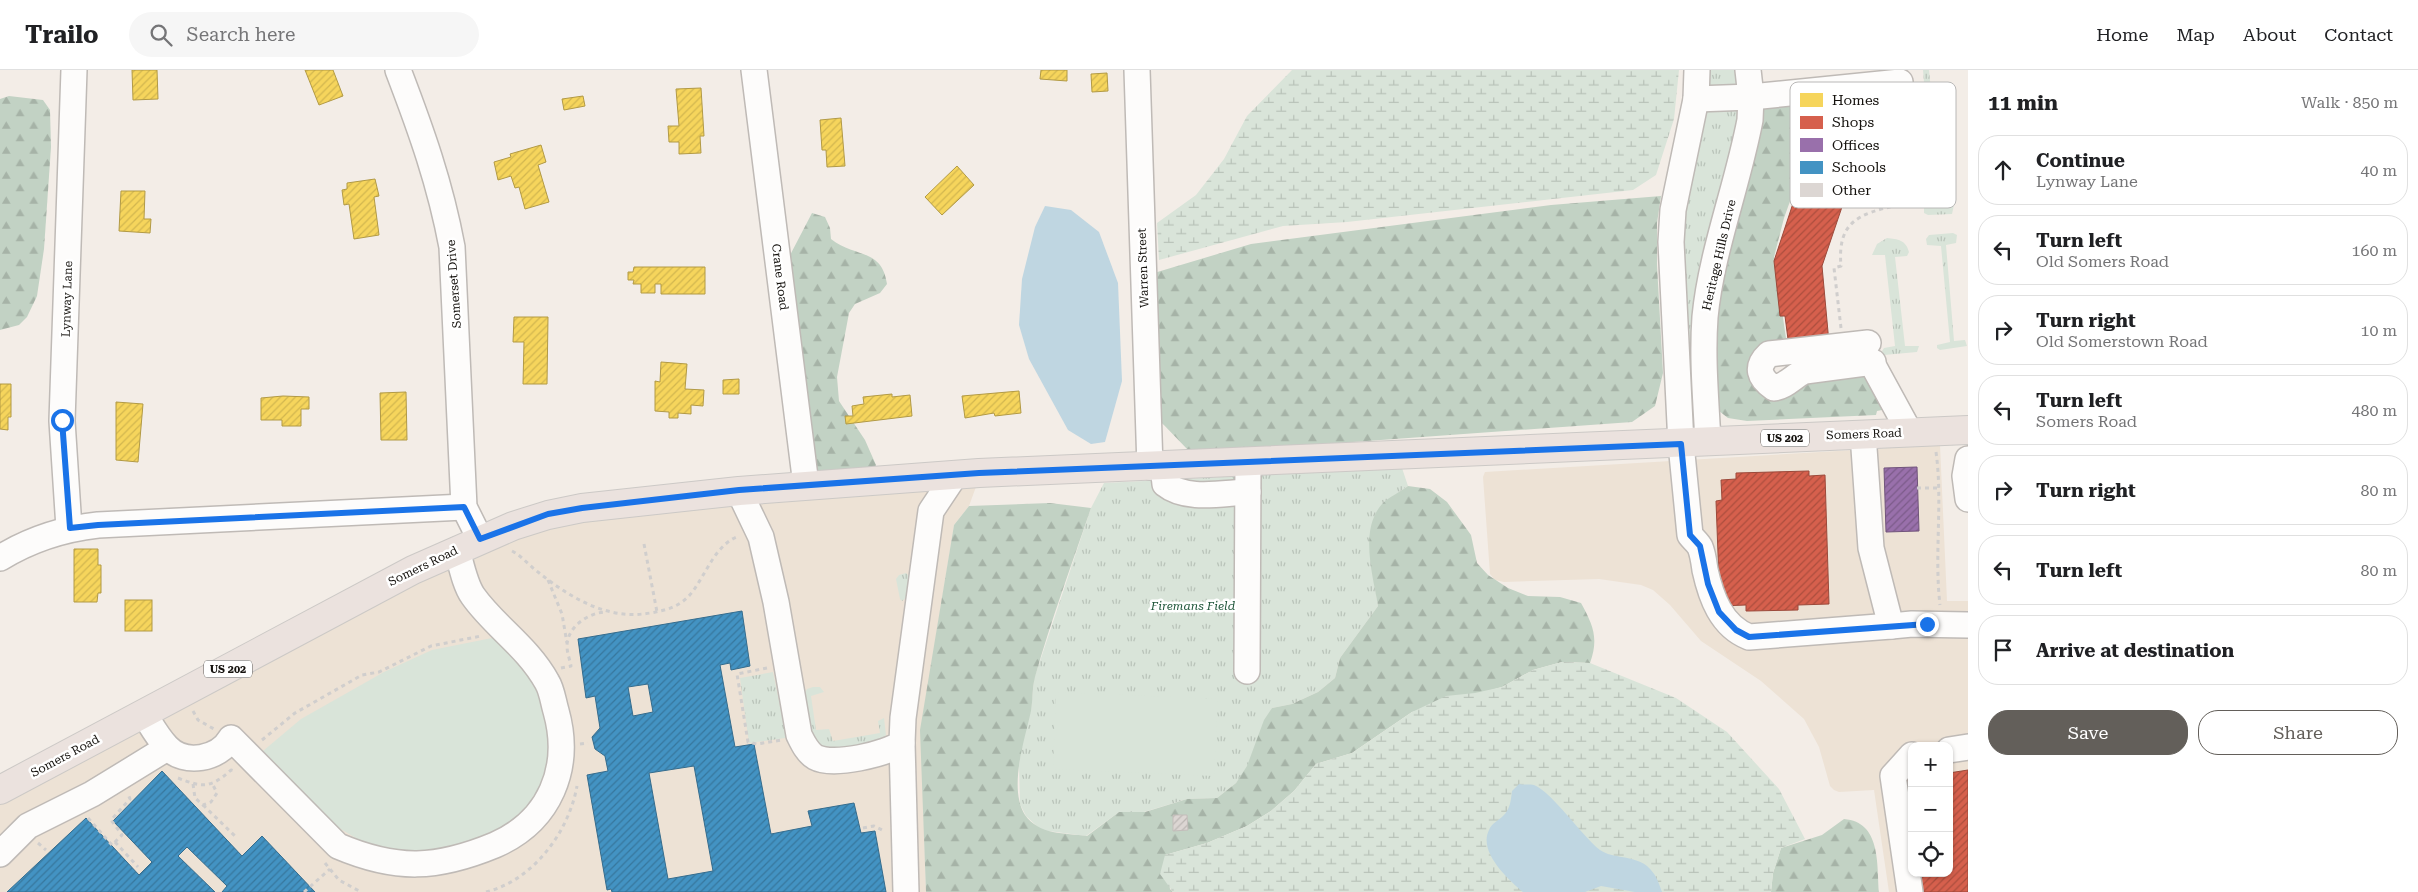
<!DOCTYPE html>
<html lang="en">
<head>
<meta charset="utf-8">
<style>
	:root { --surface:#fff; --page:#f6f6f6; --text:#202124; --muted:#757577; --line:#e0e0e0; --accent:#635f5a }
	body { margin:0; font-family:"Roboto Serif",serif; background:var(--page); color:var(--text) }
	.controls { position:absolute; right:15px; bottom:15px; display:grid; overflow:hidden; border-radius:10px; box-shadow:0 1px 4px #0004 }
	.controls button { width:45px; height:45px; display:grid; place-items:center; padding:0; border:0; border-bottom:1px solid var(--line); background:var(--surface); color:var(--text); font:25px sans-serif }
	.stop { position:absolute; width:15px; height:15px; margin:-11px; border:4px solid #1a73e8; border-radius:50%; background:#fff }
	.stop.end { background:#1a73e8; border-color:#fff; box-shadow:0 1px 5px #0008 }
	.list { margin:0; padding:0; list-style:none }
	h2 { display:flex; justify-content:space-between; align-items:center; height:65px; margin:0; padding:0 20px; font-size:21px }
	h2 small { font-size:16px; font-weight:400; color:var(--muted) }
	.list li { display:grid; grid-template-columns:32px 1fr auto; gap:15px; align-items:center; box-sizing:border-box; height:70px; margin:0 10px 10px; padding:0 10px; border:1px solid var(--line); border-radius:20px }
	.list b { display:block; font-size:19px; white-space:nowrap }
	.list p { margin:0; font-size:16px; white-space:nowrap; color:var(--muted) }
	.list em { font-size:16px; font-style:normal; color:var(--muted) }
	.actions { display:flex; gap:10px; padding:15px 20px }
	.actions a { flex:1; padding:11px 0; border:1px solid var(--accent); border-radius:20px; text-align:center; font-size:18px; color:var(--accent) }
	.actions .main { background:var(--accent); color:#fff }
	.icon { flex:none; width:28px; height:28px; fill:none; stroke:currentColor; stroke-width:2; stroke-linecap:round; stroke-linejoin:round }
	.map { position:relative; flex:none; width:1968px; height:822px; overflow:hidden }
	header { display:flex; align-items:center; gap:30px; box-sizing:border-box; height:70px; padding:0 25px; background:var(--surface); border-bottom:1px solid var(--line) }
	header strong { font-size:24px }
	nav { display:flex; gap:28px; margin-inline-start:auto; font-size:18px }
	.search { width:350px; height:45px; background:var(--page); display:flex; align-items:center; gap:12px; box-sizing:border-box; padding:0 18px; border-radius:28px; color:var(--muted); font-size:19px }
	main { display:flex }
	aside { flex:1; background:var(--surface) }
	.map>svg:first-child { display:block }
	.built { fill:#ede2d5; fill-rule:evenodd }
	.grass { fill:url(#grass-tufts) }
	.forest { fill:url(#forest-firs) }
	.wetland { fill:url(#wetland-marsh) }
	.pitch { fill:#d9e4d9 }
	.water { fill:#bfd6e1 }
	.homes { fill:url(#homes-hatch); stroke:#b29a45 }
	.shops { fill:url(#shops-hatch); stroke:#9c493a }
	.offices { fill:url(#offices-hatch); stroke:#71547c }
	.schools { fill:url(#schools-hatch); stroke:#356c8d; fill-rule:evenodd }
	.building { fill:url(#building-hatch); stroke:#c3bdba }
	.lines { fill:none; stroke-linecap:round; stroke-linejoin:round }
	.minor-casing { stroke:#bfbab6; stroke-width:28 }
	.major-casing { stroke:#ccc9c6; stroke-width:30 }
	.path { stroke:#d0cecd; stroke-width:3; stroke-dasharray:4 4; stroke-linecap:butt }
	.minor { stroke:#fdfcfb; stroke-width:25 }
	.major { stroke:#ebe2de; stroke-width:28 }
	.route { stroke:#1a73e8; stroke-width:6 }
	.labels { text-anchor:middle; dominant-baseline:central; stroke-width:5; stroke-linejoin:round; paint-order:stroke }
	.shield { fill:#fff; stroke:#5b5956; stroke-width:1 }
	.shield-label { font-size:11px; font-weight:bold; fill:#15120e }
	.street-label { font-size:12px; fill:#15120e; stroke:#fff }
	.park-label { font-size:12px; font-style:italic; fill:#20573b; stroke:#fff }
	.key { fill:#fff; stroke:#b9b8b7; stroke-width:1 }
	.key-label { font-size:14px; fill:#15120e }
</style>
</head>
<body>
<header>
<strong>Trailo</strong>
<div class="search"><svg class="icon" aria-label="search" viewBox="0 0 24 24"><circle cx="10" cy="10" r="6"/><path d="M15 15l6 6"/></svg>Search here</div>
<nav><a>Home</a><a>Map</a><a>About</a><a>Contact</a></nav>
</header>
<main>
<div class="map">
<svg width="1968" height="822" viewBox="0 0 1968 822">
	<defs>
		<pattern id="grass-tufts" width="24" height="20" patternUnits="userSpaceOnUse" patternTransform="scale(1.25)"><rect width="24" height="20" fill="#d9e4d9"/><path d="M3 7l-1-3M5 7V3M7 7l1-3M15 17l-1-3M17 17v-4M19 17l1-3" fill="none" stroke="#b9c3b9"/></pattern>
		<pattern id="forest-firs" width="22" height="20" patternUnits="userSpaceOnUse" patternTransform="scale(1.25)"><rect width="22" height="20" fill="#c2d2c4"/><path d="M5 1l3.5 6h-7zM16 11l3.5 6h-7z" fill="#a6b3a7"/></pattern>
		<pattern id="wetland-marsh" width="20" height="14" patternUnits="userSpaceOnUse" patternTransform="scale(1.25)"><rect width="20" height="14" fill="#d9e4d9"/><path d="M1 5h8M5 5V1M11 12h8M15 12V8" fill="none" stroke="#b9c3b9"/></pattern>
		<pattern id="homes-hatch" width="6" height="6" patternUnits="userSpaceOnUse" patternTransform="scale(1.25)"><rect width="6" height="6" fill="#f6d55c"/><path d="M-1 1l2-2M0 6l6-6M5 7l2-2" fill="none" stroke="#d2b64f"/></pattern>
		<pattern id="shops-hatch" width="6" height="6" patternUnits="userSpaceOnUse" patternTransform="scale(1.25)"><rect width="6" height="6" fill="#d6604d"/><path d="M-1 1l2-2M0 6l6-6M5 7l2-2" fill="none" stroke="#ac4e3e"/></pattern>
		<pattern id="offices-hatch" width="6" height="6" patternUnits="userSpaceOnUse" patternTransform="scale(1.25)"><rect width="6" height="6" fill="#9970ab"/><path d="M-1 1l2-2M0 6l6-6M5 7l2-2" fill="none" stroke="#7c5b8a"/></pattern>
		<pattern id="schools-hatch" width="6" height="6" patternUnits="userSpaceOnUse" patternTransform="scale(1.25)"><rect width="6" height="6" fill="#4393c3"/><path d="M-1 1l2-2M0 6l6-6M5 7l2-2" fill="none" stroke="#37779d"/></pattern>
		<pattern id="building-hatch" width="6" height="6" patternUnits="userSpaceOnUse" patternTransform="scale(1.25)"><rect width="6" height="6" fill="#dcd6d3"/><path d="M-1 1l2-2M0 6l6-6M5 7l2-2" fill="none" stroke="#bcb7b4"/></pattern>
	</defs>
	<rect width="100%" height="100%" fill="#f3ede7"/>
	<g class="built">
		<path d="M 1940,375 L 1947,531 L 1968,531 L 1968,822 L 1889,822 L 1874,720 L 1839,722 L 1834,720 L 1830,716 L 1819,677 L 1804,649 L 1761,611 L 1701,571 L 1670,535 L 1653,520 L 1641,515 L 1599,509 L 1504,512 L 1495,510 L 1490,504 L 1483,407 L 1485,402 ZM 1912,676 L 1949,676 L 1949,803 L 1912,803 Z"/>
		<polygon points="977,414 969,436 954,455 921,660 926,822 0,822 0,735 57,702 288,578 519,461 607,443"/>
	</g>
	<g class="grass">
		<polygon points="1706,0 1740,0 1740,7 1735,15 1717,18 1707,14"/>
		<polygon points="1923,0 1929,0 1934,50 1945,50 1945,53 1933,57 1940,133 1952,133 1954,135 1952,144 1928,145 1924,143 1924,138 1934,132 1928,59 1919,58 1918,54 1927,50"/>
		<polygon points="1706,39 1738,40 1741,50 1694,343 1692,343 1679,172"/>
		<polygon points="1953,163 1957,165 1956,173 1946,175 1954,271 1965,270 1967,276 1940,280 1937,278 1937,275 1950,272 1941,176 1927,175 1926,169 1929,165"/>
		<path d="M 1887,168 C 1898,169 1906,170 1909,182 L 1907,186 L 1895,187 L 1905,276 L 1919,276 L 1917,282 L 1884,285 L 1882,281 L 1884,278 L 1895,276 L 1885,185 L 1872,185 L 1877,174 Z"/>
		<polygon points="1402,398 1408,416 1382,434 1372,499 1378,536 1340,588 1335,608 1318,622 1292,634 1272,638 1248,696 1236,713 1217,728 1187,729 1144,742 1119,742 1086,766 1041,760 1026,746 1020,734 1019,696 1023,667 1031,640 1034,609 1091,438 1104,413"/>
		<polygon points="906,503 910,507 906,528 902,531 900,529 896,509 899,505"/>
		<polygon points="773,602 786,665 785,668 749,673 740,608"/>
		<path d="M 813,617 L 820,617 L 824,622 L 811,626 L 816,660 L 829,659 L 833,671 L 880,663 L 878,651 L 884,648 L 886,665 C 872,678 825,685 812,669 L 804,624 L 807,619 Z"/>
	</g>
	<g class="forest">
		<path d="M 1874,21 L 1876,59 C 1838,64 1828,54 1800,89 L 1803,95 L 1784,148 L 1774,187 L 1787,275 L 1761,318 L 1805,306 L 1864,302 L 1887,339 L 1877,341 L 1876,345 L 1747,351 L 1728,348 L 1719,341 L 1712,270 L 1718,219 L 1762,39 L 1771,32 L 1805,34 L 1809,43 L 1863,36 L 1863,25 Z"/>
		<polygon points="9,26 43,30 50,40 51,77 44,179 37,226 27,247 19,255 0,260 0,29"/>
		<polygon points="1661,126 1657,153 1657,195 1663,303 1655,336 1632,352 1227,381 1188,380 1162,353 1158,324 1154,203 1251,174 1551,135"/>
		<path d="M 812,143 L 825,147 L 830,158 L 831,169 C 855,188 882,178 887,214 L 880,223 L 855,234 L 849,243 L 837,307 L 839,331 L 865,370 L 876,395 L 871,405 L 813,406 L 788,189 Z"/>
		<path d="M 1408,416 L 1430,419 L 1447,432 L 1471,465 L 1477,493 L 1488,505 L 1508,518 L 1528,526 L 1560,527 L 1581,533 C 1593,555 1599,568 1590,593 L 1562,592 L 1533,600 L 1502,617 L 1412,642 L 1352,683 L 1316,694 L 1294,721 L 1271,741 L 1247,756 L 1207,773 L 1165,785 L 1170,819 L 1173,822 L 926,822 L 920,660 L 954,455 L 969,436 L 1050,433 L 1091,438 C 1072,494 1051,550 1035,607 C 1032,618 1033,630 1031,641 C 1025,669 1008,718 1025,745 C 1039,765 1065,763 1087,766 L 1119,742 L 1145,742 L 1187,729 L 1217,728 L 1236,713 L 1247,696 L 1264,650 L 1272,638 L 1292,634 L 1318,622 L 1335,608 L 1340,588 L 1378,536 C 1373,505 1359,460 1382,434 C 1389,427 1400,422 1408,416 Z"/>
		<path d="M 1844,749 C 1881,752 1877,794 1879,822 L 1771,822 L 1773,803 L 1781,778 L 1822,765 Z"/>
	</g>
	<g class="wetland">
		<polygon points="1292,0 1679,0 1674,49 1656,105 1633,120 1347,152 1283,156 1159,190 1157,153 1196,125 1224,89 1247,46"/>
		<polygon points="1562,592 1590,593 1676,628 1727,662 1779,719 1805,769 1781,778 1773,803 1771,822 1173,822 1160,804 1165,785 1207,773 1247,756 1271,741 1294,721 1316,694 1352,683 1412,642 1446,626 1475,623 1502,617 1533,600"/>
	</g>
	<g class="pitch">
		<polygon points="497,567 539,611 553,653 547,713 516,756 452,781 400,783 364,773 334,755 263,681 301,649 384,602 432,580"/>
		<polygon points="1056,622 1218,629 1214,706 1053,699"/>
	</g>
	<g class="water">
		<polygon points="1045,136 1071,140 1099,162 1118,213 1122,311 1105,372 1091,374 1068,360 1029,289 1019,255 1022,209 1035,157"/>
		<path d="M 1519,714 C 1524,715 1530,714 1534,715 C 1552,722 1581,765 1600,780 C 1613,789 1633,785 1647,796 C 1656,804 1658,811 1662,822 L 1635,822 L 1601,816 L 1585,822 L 1523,822 C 1508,809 1478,782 1489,760 C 1492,753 1498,751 1503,746 C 1510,740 1511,730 1512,721 Z"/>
	</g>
	<g class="homes">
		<polygon points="132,0 157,0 158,29 133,30"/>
		<polygon points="305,0 333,0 343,26 319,35"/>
		<polygon points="1041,0 1067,0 1067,11 1040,9"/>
		<polygon points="1107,3 1108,21 1092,22 1091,4"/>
		<polygon points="701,18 704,66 700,66 701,83 679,84 679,72 669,72 668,56 679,56 676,19"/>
		<polygon points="583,26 585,36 564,40 562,29"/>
		<polygon points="841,48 845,96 827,97 826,80 822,80 820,50"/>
		<polygon points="541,75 546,92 538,95 549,132 525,139 519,117 515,118 511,106 498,110 494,92 511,87 510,84"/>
		<polygon points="957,96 974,115 942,145 925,127"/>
		<polygon points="375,109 379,126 374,127 379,165 354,169 349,134 344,135 342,120 347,119 347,113"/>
		<polygon points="121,121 145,121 144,149 151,149 150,163 119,161"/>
		<polygon points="634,197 705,197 705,224 661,224 661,214 655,214 655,223 641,223 641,214 633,214 634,210 628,210 628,202 633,202"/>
		<polygon points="514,247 548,247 547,314 523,314 524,272 513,272"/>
		<polygon points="661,292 687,294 685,319 704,320 703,336 691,335 691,344 678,343 678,348 669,348 669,342 655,341 655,311 660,312"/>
		<polygon points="739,309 739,324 723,324 723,310"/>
		<polygon points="0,314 11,314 11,347 8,347 8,360 0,359"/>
		<polygon points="1019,321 1021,343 995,346 994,343 965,348 962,326"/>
		<polygon points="406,322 407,370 381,370 380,323"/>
		<polygon points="892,324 892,327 910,325 912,346 846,354 845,346 853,346 852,336 864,334 863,327"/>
		<polygon points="283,326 309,327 309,339 301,339 301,356 282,356 282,350 261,350 261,328"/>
		<polygon points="116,332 143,334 138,392 116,390"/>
		<polygon points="74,479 98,479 98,495 101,495 101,523 98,523 97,532 74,532"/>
		<rect x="125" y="530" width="27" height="31"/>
	</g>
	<g class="shops">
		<polygon points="1880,81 1884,127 1844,131 1822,196 1829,273 1789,277 1785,246 1780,246 1774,191 1805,97 1802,93 1814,83 1818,87"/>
		<polygon points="1809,401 1809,406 1825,405 1829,534 1798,535 1798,540 1749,541 1746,541 1746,535 1720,536 1716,431 1722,430 1721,410 1736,409 1736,403"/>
		<polygon points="1968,700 1968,822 1922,822 1919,803 1949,803 1949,703"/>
		<polygon points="1905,709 1912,709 1912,753"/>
	</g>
	<polygon class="offices" points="1917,397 1919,461 1886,462 1884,398"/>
	<g class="schools">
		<path d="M 742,541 L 750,596 L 731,600 L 730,593 L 720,595 L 735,677 L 754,674 L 771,764 L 812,756 L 808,741 L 854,733 L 861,763 L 875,761 L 886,822 L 612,822 L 611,819 L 607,820 L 587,705 L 608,701 L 605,686 L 595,679 L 592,667 L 600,658 L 595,626 L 586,628 L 578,569 ZM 648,614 L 653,642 L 633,646 L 628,617 ZM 694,696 L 713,801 L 668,809 L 649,703 Z"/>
		<polygon points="162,701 242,786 262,766 315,822 222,822 227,816 187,777 178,786 215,822 7,822 86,748 139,805 152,792 113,751"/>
	</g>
	<polygon class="building" points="1173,745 1187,745 1188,760 1173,761"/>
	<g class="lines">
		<defs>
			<g id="minor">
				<path d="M 398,0 C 421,60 440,113 452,177 L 464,437 L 480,469"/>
				<polyline points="754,0 806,415"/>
				<polyline points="1137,0 1150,397"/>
				<path d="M 1697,0 L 1696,29 L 1673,140 L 1671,172 L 1681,374 L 1690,465 C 1693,469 1698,473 1700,477 C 1703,484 1704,493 1705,500 C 1711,527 1721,556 1749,567 L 1891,556"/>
				<polyline points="1696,29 1751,27 1900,12"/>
				<path d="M 1868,273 L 1769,284 C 1755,297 1759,308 1774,318 C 1787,316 1793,306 1805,301 L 1873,292"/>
				<polyline points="1874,297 1910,363"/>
				<polyline points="1863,364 1871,478 1891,556 1912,554 1968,555"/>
				<path d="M 1708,372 C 1706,330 1702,289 1705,247 C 1711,183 1738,114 1750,50 L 1751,27 L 1748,0"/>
				<polyline points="1968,389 1965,406 1968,429"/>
				<path d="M 1163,396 L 1165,414 C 1186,431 1222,423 1248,422"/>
				<path d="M 739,421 L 761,467 L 776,532 L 799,665 C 803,673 807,682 815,687 C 833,697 886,684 902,673 L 903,648 L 931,441 L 955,405"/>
				<polyline points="69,458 62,351 74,0"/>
				<path d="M 0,488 C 31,469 62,459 98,455 L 464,437"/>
				<polyline points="1247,601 1248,393"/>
				<path d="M 144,644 C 151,655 158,668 167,677 C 185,696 219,689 231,668 L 338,776 C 397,801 437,799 495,775 C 550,751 572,698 556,641 C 553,631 552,620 547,612 C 527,576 495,557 473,526 C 465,515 461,494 457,480"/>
				<polyline points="902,673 906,822"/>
				<polyline points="1949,680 1968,677"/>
				<polyline points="0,784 28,756 92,724 167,678"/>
				<polyline points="1910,822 1893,706 1912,685"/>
			</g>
			<polyline id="major" points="0,720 413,500 513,456 548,445 582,438 739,421 979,403 1968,360"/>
		</defs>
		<use href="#minor" class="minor-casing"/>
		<use href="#major" class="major-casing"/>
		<g class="path">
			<polyline points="1877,33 1887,137"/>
			<path d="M 1841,258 L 1834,198 L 1841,196 C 1837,151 1859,144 1898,135"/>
			<path d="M 1936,382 C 1943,432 1934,484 1940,535"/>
			<polyline points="1917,418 1938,418"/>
			<polyline points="644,474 657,542"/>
			<path d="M 512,481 C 520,485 526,492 533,498 C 566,525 605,551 650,543 C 668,540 682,536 693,521 C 707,502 716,474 739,466"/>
			<polyline points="548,510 562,544 567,573"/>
			<path d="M 561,598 L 571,596 C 570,590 567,583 567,576 C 567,557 588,543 605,542"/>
			<polyline points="767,598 737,604 748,672 757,674 782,670"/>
			<polyline points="193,641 198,650 214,659"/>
			<polyline points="262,670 295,643 362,605 379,602 431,576 481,566"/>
			<polyline points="580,674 588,673"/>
			<path d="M 178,708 C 203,718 211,718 231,700 L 235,701"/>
			<polyline points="193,714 195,728 203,735 211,732 217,723 212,713"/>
			<polyline points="203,735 235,766"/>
			<polyline points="88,748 112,775 122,765 111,750 130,729 128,724"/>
			<polyline points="863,758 874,756 884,761"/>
			<polyline points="115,772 138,797"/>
			<polyline points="38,773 46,780"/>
			<polyline points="325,793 339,810 361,822"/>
			<polyline points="304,822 330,799"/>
			<path d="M 486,822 C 534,810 569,761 577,716"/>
		</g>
		<use href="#minor" class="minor"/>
		<use href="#major" class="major"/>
	</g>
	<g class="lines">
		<polyline class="route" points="62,350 70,458 98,455 464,437 480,469 548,444 582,438 739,420 979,403 1681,374 1690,465 1700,476 1708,514 1719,542 1736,560 1749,567 1927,554"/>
	</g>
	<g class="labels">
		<g class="shield">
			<rect x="1761" y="359.5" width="48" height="17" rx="4"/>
			<rect x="204" y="590.5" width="48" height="17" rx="4"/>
		</g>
		<g class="shield-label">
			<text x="1785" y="368">US 202</text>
			<text x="228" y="599">US 202</text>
		</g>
		<g class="street-label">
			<text transform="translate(1719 185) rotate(-77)">Heritage Hills Drive</text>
			<text transform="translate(1143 198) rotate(-92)">Warren Street</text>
			<text transform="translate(780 207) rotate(83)">Crane Road</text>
			<text transform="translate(454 214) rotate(-94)">Somerset Drive</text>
			<text transform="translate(67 229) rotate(-88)">Lynway Lane</text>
			<text transform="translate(1864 364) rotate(-2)">Somers Road</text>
			<text transform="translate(423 496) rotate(-26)">Somers Road</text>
			<text transform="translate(65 686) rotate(-28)">Somers Road</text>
		</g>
		<g class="park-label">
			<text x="1193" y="536">Firemans Field</text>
		</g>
	</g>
	<rect x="1790" y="12" width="166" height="126" rx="8" class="key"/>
	<rect x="1800" y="23" width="23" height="14" fill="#f6d55c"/>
	<rect x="1800" y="46" width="23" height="13" fill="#d6604d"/>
	<rect x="1800" y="68" width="23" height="14" fill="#9970ab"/>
	<rect x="1800" y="91" width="23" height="13" fill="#4393c3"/>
	<rect x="1800" y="113" width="23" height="14" fill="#dcd6d3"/>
	<g class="key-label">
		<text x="1832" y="35">Homes</text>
		<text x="1832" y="57">Shops</text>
		<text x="1832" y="80">Offices</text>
		<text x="1832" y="102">Schools</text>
		<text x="1832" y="125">Other</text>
	</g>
</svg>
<div class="controls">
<button>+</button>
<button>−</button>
<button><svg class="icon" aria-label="locate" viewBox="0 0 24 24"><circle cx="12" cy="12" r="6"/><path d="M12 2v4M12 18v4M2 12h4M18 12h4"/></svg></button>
</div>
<div class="stop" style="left:62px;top:350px"></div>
<div class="stop end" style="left:1927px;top:554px"></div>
</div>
<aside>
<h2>11 min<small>Walk · 850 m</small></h2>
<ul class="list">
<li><svg class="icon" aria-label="ahead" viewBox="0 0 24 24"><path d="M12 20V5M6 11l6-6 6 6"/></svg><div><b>Continue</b><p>Lynway Lane</p></div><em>40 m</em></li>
<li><svg class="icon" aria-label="left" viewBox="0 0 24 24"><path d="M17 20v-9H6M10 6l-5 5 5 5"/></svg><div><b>Turn left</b><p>Old Somers Road</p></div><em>160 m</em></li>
<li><svg class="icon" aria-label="right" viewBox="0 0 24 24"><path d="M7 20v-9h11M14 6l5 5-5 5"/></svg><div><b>Turn right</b><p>Old Somerstown Road</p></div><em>10 m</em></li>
<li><svg class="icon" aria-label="left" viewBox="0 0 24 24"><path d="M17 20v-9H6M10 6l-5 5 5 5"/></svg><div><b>Turn left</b><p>Somers Road</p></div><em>480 m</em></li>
<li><svg class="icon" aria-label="right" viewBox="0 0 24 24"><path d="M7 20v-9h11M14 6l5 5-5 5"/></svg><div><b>Turn right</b></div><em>80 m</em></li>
<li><svg class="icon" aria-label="left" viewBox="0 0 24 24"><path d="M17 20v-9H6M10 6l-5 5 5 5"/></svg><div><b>Turn left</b></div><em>80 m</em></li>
<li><svg class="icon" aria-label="arrive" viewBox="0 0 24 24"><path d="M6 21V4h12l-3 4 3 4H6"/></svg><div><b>Arrive at destination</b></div></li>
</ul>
<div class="actions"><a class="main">Save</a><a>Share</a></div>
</aside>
</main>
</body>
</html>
